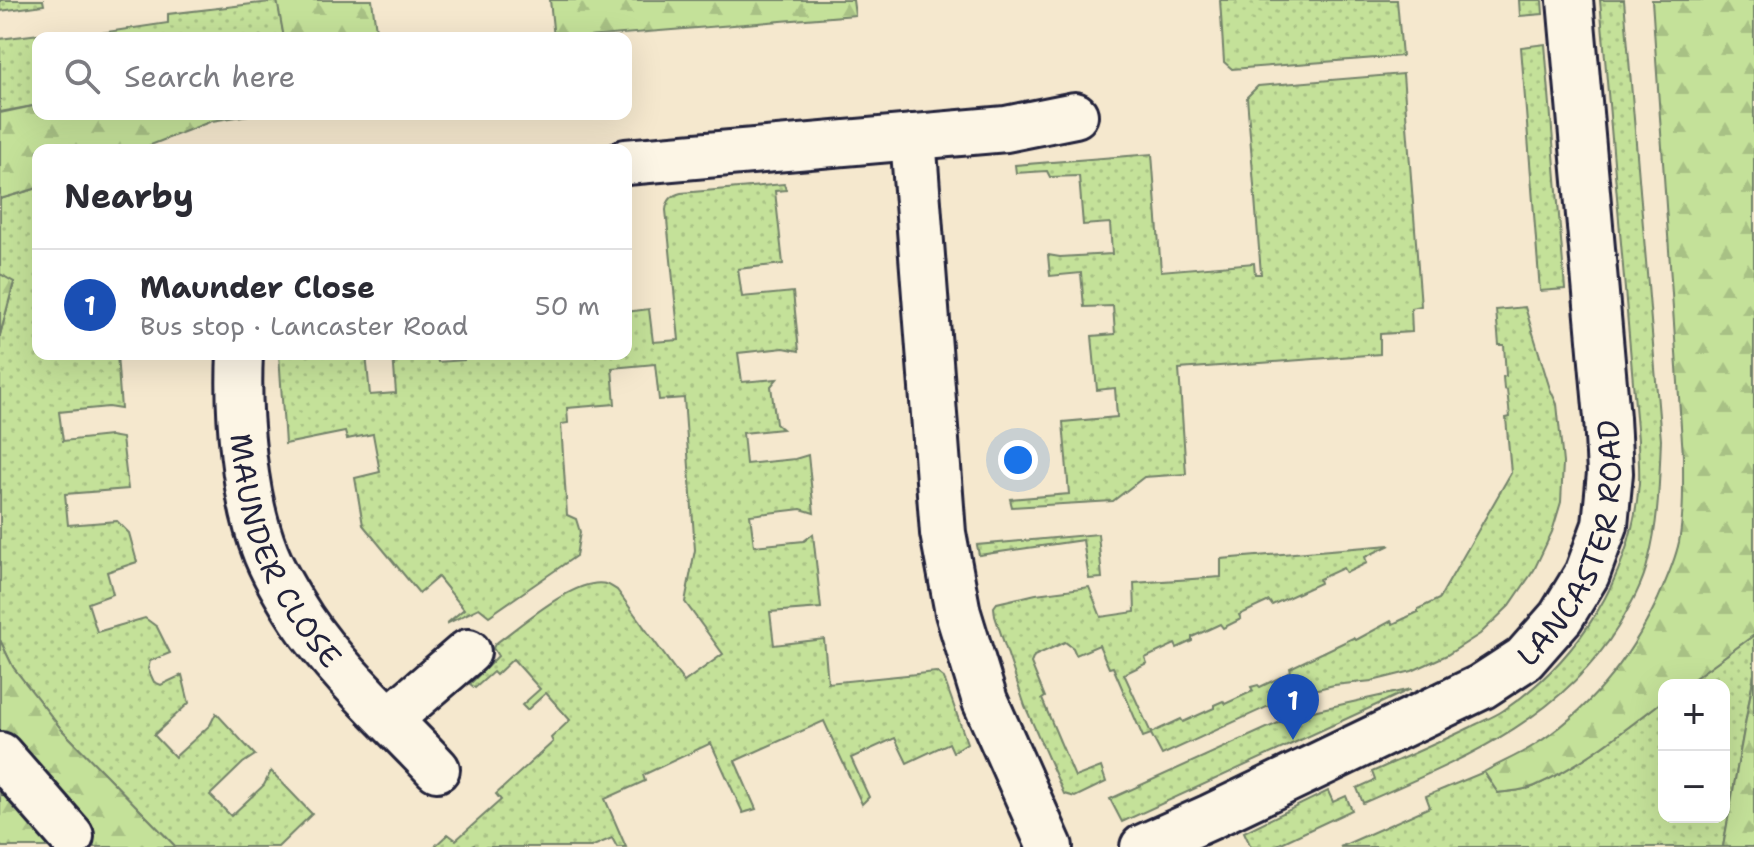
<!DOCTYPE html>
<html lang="en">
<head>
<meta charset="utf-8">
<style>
	:root { --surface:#fff; --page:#f2f2f3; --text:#2b2b33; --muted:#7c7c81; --line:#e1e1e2; --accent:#0f766e }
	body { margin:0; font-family:"Shantell Sans",sans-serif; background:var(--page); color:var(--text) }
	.controls { position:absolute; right:24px; bottom:24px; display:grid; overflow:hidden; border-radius:16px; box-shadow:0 8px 32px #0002 }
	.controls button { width:72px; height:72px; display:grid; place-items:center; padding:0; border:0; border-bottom:2px solid var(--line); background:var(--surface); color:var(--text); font:40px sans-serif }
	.you { position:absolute; left:1018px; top:460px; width:28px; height:28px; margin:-20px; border:6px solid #fff; border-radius:50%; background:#1a73e8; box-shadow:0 0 0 12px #1a73e833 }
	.badge { display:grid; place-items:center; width:52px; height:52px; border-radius:50%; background:var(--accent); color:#fff; font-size:26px; font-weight:700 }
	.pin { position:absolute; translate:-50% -66px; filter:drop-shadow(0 2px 4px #0008) }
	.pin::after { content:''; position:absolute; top:42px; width:28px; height:24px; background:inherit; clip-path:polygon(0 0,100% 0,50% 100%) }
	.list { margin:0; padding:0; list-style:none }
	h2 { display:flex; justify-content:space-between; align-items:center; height:104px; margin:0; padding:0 32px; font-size:34px }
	h2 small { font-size:26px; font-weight:400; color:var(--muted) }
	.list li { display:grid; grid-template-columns:52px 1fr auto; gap:24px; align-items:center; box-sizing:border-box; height:112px; padding:0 32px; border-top:2px solid var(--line) }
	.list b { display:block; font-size:30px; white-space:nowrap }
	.list p { margin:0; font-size:26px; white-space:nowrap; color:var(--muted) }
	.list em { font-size:26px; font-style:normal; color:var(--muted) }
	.icon { flex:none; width:44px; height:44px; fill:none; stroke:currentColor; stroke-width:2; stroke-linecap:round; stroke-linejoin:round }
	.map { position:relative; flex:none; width:1754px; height:847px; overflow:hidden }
	.search { position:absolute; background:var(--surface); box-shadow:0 8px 32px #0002; left:32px; top:32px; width:600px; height:88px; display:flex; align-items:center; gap:20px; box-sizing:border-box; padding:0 28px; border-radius:16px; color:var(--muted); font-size:30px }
	.panel { position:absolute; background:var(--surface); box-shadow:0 8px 32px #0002; left:32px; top:144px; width:600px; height:216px; border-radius:16px }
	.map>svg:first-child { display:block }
	.grass { fill:url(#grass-dots); stroke:#73826a; stroke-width:2 }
	.forest { fill:url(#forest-firs); stroke:#73826a; stroke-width:2 }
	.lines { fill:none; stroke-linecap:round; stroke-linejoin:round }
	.minor-casing { stroke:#22223b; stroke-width:50 }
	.tertiary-casing { stroke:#22223b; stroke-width:50 }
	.minor { stroke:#fcf5e5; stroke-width:44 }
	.tertiary { stroke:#fcf5e5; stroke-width:44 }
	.labels { text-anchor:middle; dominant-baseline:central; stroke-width:8; stroke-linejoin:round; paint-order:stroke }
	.street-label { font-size:30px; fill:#22223b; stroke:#fcf5e5 }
</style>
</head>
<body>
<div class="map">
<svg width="1754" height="847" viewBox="0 0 1754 847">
	<defs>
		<pattern id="grass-dots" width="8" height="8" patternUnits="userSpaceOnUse" patternTransform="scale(2)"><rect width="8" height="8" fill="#c4e199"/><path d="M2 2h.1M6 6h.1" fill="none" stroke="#a8c185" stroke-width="1.8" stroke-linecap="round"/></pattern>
		<pattern id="forest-firs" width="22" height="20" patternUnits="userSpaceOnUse" patternTransform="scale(2)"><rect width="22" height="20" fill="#c4e199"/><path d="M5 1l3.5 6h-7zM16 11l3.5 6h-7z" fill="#a8c185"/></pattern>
	</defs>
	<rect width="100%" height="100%" fill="#f5e8ce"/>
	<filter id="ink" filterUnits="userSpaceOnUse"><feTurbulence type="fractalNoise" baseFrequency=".0125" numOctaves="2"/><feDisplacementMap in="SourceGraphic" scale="16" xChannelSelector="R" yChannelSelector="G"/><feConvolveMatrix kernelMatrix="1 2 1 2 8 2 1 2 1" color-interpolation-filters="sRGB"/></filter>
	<g filter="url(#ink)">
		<g class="grass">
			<polygon points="0,0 43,0 44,5 0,11"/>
			<polygon points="1220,0 1397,0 1402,56 1232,69 1224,62"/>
			<polygon points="1519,0 1542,0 1543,14 1520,16"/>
			<path d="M 1600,0 L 1624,0 L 1661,440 C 1659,482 1659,520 1648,561 C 1643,584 1630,606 1618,627 C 1560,721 1460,760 1363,803 L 1357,788 L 1375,780 L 1372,772 C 1405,757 1438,743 1471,727 C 1482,721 1494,717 1504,710 C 1579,659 1632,575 1639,483 C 1640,469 1638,454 1638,440 Z"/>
			<polygon points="278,1 284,38 67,38 168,23 168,14"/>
			<polygon points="47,33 48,38 38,38 38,105 0,112 0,39"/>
			<polygon points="1545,44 1565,289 1540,291 1521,47"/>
			<polygon points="1403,74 1421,306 1411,308 1412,332 1380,334 1380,354 1179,369 1186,474 1144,477 1113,501 1012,507 1010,499 1069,494 1063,422 1117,417 1115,388 1097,390 1092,336 1115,334 1113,306 1084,307 1081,273 1050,276 1048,255 1060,257 1112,254 1110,223 1083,225 1079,176 1050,177 1047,171 1016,173 1015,165 1152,154 1161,271 1254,263 1255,274 1261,274 1247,97 1258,86"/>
			<path d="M 784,184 L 786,190 L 775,191 L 783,264 L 738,269 L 742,297 L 793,292 L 799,351 L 784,348 L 738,353 L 742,382 L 777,379 L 771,386 L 776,424 L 782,429 L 743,433 L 746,464 L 795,459 L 808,455 L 814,513 L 801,509 L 750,515 L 754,546 L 804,541 L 813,534 L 821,608 L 770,612 L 774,645 L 824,639 L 828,683 L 936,672 L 944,678 L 967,743 L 953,752 L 949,743 L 907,763 L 895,738 L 851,758 L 869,797 L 862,804 L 824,721 L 735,761 L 756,809 L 743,813 L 711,743 L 643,775 L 645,781 L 605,799 L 626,847 L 617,847 L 612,838 L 591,847 L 475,847 L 474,845 L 470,847 L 434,847 L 448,834 L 456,840 L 501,800 L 496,794 L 553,742 L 551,738 L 570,720 L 546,693 L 527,710 L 522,705 L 540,689 L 513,659 L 496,675 L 493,672 L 475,688 L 470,684 L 498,656 L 493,648 L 495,644 C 519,627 576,576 606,584 C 610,585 613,588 617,590 L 684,682 L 723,654 L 685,602 L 695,550 L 684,398 L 659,400 L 655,364 L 612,368 L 615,404 L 567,408 L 568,423 L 561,424 L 567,515 L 576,519 L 580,532 L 576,556 L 489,616 L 479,608 L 446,624 L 464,609 L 438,577 L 419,593 L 363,525 L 355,478 L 380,472 L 373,434 L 347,439 L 345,432 L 285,444 L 279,354 L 366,354 L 370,395 L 396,393 L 393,354 L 436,354 L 438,362 L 464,360 L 464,354 L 626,354 L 626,312 L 649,309 L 653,342 L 679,340 L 666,210 C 667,200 672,195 681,193 Z"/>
			<polygon points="38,188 38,354 55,354 56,358 117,354 121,409 108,407 59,412 63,441 110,436 122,438 128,489 65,494 68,525 117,521 129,533 137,562 107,572 113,594 88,603 97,632 145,618 157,627 170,653 150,661 148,669 154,682 161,685 182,675 189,703 154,735 175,757 210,725 216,713 255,755 243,763 210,795 231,816 264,785 271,771 312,814 278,847 176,847 62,730 13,667 0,640 0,335 14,283 0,274 0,199"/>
			<polygon points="1525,307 1550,389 1557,404 1563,463 1561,502 1552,532 1534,570 1510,605 1480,634 1447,655 1412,671 1372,681 1334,685 1293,695 1162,755 1151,734 1143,737 1113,667 1109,668 1099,645 1076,655 1073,648 1065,642 1034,656 1031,663 1045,697 1042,699 1075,777 1101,767 1106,782 1075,797 1064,794 1025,706 995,616 994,607 997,603 1036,594 1089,587 1101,617 1135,612 1134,583 1221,577 1221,559 1390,545 1365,557 1367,563 1346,573 1343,568 1319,579 1320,583 1272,605 1269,601 1239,615 1241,619 1223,628 1220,624 1192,637 1192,641 1177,648 1175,644 1145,658 1147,663 1124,674 1151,733 1181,719 1183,722 1214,708 1214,705 1223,701 1225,704 1253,691 1251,687 1258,685 1260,687 1291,672 1290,668 1353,638 1356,640 1391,621 1393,624 1418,612 1418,609 1439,599 1511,473 1506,418 1510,417 1507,390 1504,389 1503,377 1506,376 1504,345 1499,345 1496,310"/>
			<polygon points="1098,534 1102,578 1089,579 1083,540 979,555 977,545"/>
			<path d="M 1754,635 L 1754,674 L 1723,847 L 1340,847 L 1430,807 L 1426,796 L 1484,772 L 1498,793 C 1510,791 1524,791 1535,786 C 1582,765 1623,731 1664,700 L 1664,817 L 1724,817 L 1724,685 L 1685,685 Z"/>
			<polygon points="1411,689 1122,822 1110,799 1287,719 1317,710"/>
			<polygon points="1328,791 1333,802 1346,796 1352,810 1273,847 1251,847 1244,832"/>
		</g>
		<g class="forest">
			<polygon points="277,0 372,0 377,38 284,38"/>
			<polygon points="550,0 853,0 855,15 574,38 554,38"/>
			<path d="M 1652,0 L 1754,0 L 1754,635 L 1685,685 L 1664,685 L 1664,700 C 1623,731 1582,765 1535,786 C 1524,791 1510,791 1498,793 L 1484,772 C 1500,763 1517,756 1533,746 C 1589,711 1630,659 1658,599 C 1666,581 1675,561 1679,542 C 1684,514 1683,485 1683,456 Z"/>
			<polygon points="38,105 38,114 255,114 212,121 138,150 38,150 38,188 0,199 0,113"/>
			<polygon points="0,274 14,282 0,335"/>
			<polygon points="0,640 13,667 62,730 176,847 2,847 0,845"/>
			<polygon points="1754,674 1754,847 1723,847"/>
		</g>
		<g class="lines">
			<defs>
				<g id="minor">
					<polyline points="913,137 943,533 958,613 985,701 1050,847"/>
					<polyline points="626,162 1006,129 1075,115"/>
					<path id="s1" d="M 240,354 C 237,412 244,500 266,554 C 275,576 289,599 302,619 C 338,673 393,722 437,769"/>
					<polyline points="390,719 468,652"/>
					<polyline points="0,755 71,836"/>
				</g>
				<g id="tertiary">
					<path id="s2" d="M 1143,847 L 1210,817 L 1481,687 L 1524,659 L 1561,617 L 1587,574 L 1605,525 L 1610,473 L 1607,418 L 1570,0"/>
				</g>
			</defs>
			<use href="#minor" class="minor-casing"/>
			<use href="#tertiary" class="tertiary-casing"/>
			<use href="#minor" class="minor"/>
			<use href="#tertiary" class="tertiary"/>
		</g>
	</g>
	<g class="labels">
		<g class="street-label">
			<text stroke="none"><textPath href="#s2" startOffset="556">LANCASTER ROAD</textPath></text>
			<text stroke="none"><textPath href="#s1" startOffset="206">MAUNDER CLOSE</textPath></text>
		</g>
	</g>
</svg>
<div class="controls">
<button>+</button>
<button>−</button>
</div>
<div class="you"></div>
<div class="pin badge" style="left:1293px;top:740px;background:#1a4fb4">1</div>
<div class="search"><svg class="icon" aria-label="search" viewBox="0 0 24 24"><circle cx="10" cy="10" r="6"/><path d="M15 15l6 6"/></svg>Search here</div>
<section class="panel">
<h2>Nearby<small></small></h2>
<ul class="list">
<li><span class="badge" style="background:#1a4fb4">1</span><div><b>Maunder Close</b><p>Bus stop · Lancaster Road</p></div><em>50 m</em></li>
</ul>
</section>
</div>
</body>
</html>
